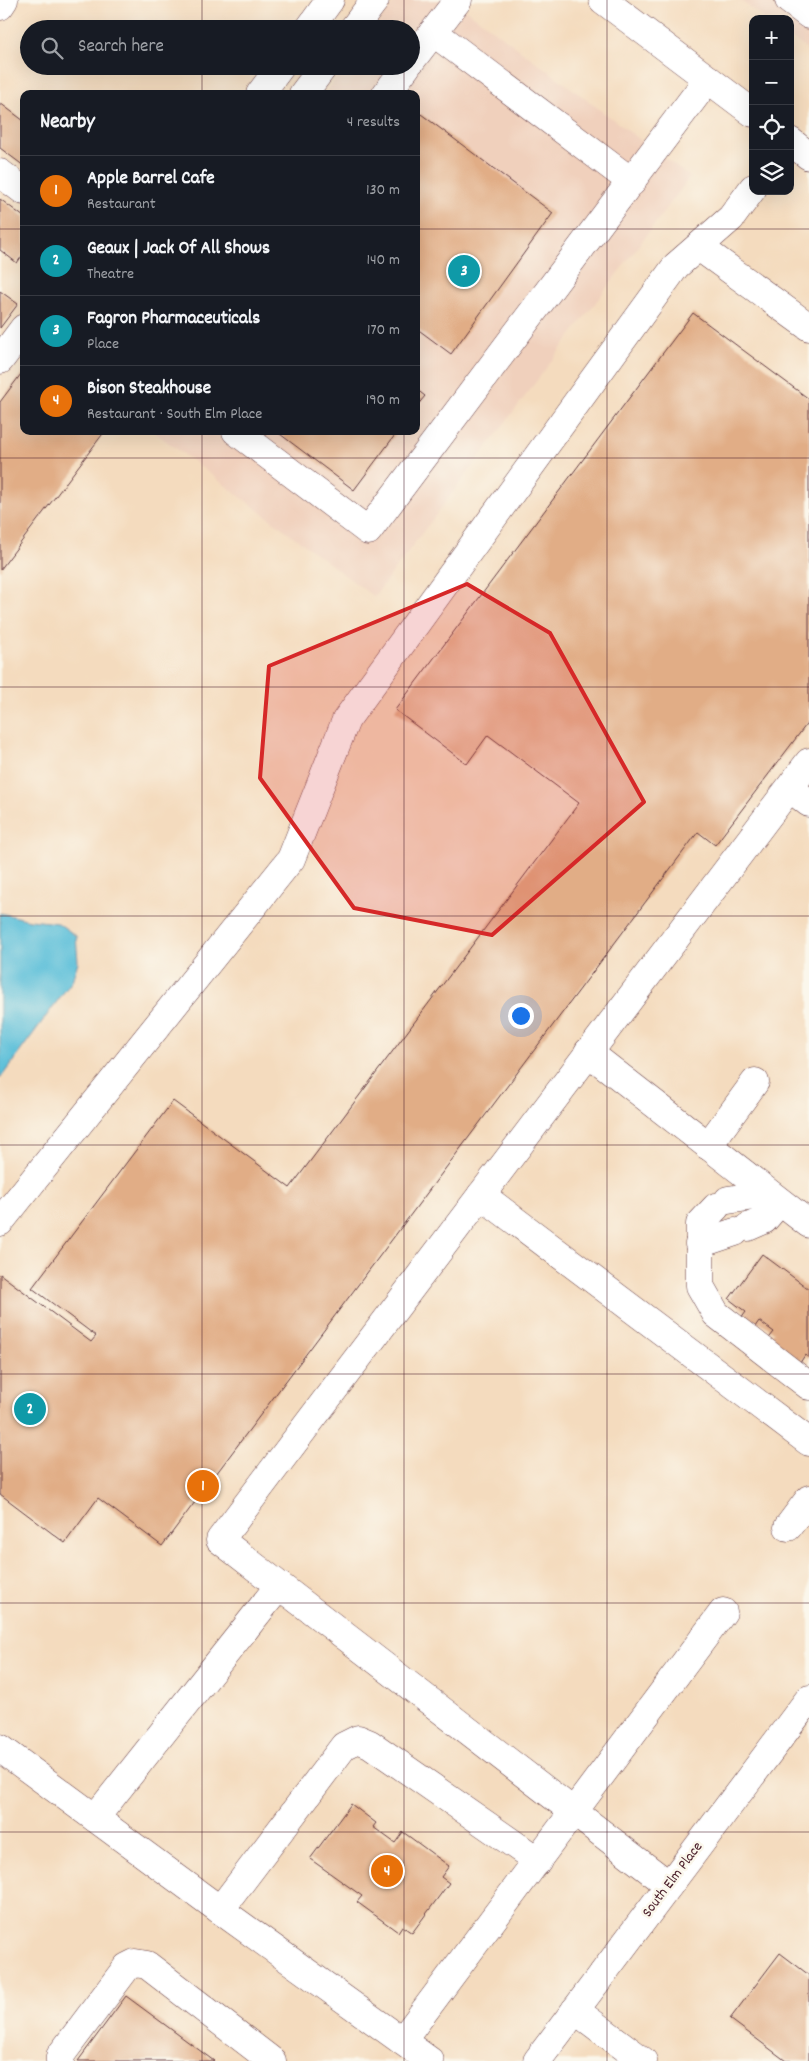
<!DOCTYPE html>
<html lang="en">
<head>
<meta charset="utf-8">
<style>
	:root { --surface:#171b24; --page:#20242c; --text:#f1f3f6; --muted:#9ea1a6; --line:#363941; --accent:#ea580c }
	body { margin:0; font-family:Dekko,sans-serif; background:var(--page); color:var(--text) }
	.controls { position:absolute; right:15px; top:15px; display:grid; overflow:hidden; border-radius:10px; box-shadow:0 5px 20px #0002 }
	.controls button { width:45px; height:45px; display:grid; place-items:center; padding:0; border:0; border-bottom:1px solid var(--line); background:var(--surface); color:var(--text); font:25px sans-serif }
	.you { position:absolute; left:520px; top:1015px; width:18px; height:18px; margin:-12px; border:4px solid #fff; border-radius:50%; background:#1a73e8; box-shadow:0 0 0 8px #1a73e833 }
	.badge { display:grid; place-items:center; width:32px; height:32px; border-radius:50%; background:var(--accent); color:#fff; font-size:16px; font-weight:700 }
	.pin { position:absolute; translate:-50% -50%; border:2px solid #fff; box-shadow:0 1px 5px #0006 }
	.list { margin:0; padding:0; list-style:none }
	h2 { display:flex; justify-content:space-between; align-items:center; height:65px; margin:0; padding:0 20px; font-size:21px }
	h2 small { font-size:16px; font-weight:400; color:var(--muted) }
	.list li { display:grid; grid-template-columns:32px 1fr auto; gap:15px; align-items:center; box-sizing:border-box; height:70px; padding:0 20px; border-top:1px solid var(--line) }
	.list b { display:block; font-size:19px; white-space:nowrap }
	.list p { margin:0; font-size:16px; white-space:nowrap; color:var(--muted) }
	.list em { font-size:16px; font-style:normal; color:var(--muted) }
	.icon { flex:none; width:28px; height:28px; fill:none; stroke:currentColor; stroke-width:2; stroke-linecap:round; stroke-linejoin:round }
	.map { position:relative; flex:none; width:809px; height:2061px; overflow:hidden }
	.search { position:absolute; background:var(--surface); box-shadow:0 5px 20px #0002; left:20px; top:20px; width:400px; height:55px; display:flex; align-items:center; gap:12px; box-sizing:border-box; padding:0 18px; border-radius:28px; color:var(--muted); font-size:19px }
	.panel { position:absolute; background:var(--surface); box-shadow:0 5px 20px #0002; left:20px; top:90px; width:400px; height:345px; border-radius:10px }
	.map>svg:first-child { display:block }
	.built { fill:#f0d0bc }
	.water { fill:#5bbfd9; stroke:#526f82 }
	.building { fill:#e1ad86 }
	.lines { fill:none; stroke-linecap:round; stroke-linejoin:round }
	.minor-casing { stroke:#643b41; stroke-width:29 }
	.major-casing { stroke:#643b41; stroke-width:29 }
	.minor { stroke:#fff; stroke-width:28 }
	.major { stroke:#fff; stroke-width:28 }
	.marked { fill:#d62828; fill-opacity:0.2; stroke:#d62828; stroke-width:4; stroke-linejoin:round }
	.grid { fill:none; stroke:#4a1f2b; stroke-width:1; stroke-opacity:0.55 }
	.labels { text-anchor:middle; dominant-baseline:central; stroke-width:5; stroke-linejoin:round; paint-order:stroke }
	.street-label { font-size:15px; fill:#4a1f2b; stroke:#fbf7ec }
</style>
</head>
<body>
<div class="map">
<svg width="809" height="2061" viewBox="0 0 809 2061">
	<rect width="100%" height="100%" fill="#fbf7ec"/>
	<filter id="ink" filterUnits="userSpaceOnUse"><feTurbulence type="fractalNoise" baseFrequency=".02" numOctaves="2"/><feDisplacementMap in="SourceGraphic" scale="10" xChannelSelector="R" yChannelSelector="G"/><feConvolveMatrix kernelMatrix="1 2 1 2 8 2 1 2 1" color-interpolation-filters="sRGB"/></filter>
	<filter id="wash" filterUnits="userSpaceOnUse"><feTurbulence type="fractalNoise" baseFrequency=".0096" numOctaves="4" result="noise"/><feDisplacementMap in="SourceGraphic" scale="20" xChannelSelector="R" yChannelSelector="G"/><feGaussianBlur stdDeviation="1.12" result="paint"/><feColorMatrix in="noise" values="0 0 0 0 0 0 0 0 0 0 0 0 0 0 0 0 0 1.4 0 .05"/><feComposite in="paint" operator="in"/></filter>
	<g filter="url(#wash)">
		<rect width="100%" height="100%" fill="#f4dbbe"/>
		<g class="built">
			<polygon points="396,0 453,0 690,177 374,597 153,431 416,431 416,94 325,94 346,66 411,66 411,29 374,29"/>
			<polygon points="740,0 809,0 809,51 790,37 790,19 765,19"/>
		</g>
		<polygon class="water" points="0,913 30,920 58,923 76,936 78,962 72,981 0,1079"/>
		<g id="blocks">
			<g class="building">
				<polygon points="0,103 24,121 24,166 0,148"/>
				<polygon points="421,114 553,213 451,354 416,328 416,121"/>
				<polygon points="0,199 24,217 24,253 17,263 0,250"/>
				<polygon points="0,291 18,304 0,328"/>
				<polygon points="693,313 809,399 809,721 715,845 698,832 162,1546 98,1498 65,1543 0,1494 0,1274 91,1342 96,1336 32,1288 173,1101 290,1188 579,803 488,735 467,764 395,710"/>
				<polygon points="24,370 24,431 105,431 0,570 0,402"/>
				<polygon points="416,389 425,396 416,407"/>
				<polygon points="276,431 398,431 354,490"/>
				<polygon points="762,1254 809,1289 809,1358 805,1355 798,1366 766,1342 774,1332 759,1321 750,1334 737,1324 746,1312 729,1299"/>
				<polygon points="351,1804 376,1823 373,1827 395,1843 403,1832 449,1866 441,1877 449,1883 412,1933 402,1926 398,1932 357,1902 362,1896 310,1859"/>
				<polygon points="780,1953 809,1975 809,2061 786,2061 730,2019"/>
				<polygon points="126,1996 214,2061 78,2061"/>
			</g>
		</g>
	</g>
	<g filter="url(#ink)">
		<use href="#blocks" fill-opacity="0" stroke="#643b41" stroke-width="1"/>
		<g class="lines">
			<defs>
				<g id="minor">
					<polyline points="789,0 809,15"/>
					<polyline points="0,6 4,0"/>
					<polyline points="309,29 330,0"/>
					<polyline points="353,29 375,0"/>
					<polyline points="433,32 632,182"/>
					<polyline points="411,61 458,0"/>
					<polyline points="260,94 281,66"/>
					<polyline points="303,94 324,66"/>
					<polyline points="386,94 407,66"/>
					<polyline points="0,173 24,191"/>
					<polyline points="699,247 809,327"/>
					<polyline points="0,360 24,328"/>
					<polyline points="236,431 368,531 708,79"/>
					<polyline points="790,788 809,803"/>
					<polyline points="588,1052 809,1224"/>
					<polyline points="708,1146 755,1082"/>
					<polyline points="481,1195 809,1442"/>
					<polyline points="728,1200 754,1196 780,1205"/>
					<polyline points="716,1207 700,1224 700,1286 716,1314 809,1386"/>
					<polyline points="0,1222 291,859 346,720 676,266 731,218 753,188"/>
					<polyline points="748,1227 764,1220 776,1206"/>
					<polyline points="699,1244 735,1232"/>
					<polyline points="788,1527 809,1499"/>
					<polyline points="0,1748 220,1910 430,2061"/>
					<polyline points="95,1818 279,1586"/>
					<polyline points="669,1885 220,1540 809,762"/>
					<polyline points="220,1910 344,1746 358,1739 370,1744 538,1861"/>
					<polyline points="575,2010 643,2061"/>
					<polyline points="402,2041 723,1612"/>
					<polyline points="60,2061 60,2056 127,1967 135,1963 147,1965 272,2061"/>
				</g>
				<g id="major">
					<polyline points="603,0 753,113"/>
					<polyline points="790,141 809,156"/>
					<polyline points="537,2061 809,1699"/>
				</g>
			</defs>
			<use href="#minor" class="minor-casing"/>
			<use href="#major" class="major-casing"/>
			<use href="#minor" class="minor"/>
			<use href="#major" class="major"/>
		</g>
	</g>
	<path class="marked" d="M 467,584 L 550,633 L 644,802 L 492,935 L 354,908 L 260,778 L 269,666 Z"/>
	<path class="grid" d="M 202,0 L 202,29M 404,0 L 404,29M 607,0 L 607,2061M 202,66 L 202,94M 404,66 L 404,94M 0,229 L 24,229M 416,229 L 809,229M 202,431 L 202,2061M 404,431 L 404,2061M 0,458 L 809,458M 0,687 L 809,687M 0,916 L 809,916M 0,1145 L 809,1145M 0,1374 L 809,1374M 0,1603 L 809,1603M 0,1832 L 809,1832"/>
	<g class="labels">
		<g class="street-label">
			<text transform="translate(673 1880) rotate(-53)">South Elm Place</text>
		</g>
	</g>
</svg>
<div class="controls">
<button>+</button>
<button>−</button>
<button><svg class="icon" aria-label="locate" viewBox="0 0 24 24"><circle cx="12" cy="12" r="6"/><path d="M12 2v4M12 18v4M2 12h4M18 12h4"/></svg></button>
<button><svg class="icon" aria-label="layers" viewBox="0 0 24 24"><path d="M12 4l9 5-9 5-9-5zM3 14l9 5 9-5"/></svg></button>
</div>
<div class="you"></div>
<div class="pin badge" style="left:203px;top:1486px;background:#e8710a">1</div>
<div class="pin badge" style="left:30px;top:1409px;background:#0f9aa8">2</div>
<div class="pin badge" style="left:464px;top:271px;background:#0f9aa8">3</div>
<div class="pin badge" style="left:387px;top:1871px;background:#e8710a">4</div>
<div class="search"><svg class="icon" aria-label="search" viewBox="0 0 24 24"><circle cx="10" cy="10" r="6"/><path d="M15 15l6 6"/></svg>Search here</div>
<section class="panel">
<h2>Nearby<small>4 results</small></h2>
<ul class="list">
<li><span class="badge" style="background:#e8710a">1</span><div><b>Apple Barrel Cafe</b><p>Restaurant</p></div><em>130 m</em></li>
<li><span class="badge" style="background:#0f9aa8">2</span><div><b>Geaux | Jack Of All Shows</b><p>Theatre</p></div><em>140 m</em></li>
<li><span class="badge" style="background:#0f9aa8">3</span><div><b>Fagron Pharmaceuticals</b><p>Place</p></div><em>170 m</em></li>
<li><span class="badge" style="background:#e8710a">4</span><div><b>Bison Steakhouse</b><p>Restaurant · South Elm Place</p></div><em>190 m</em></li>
</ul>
</section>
</div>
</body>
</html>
